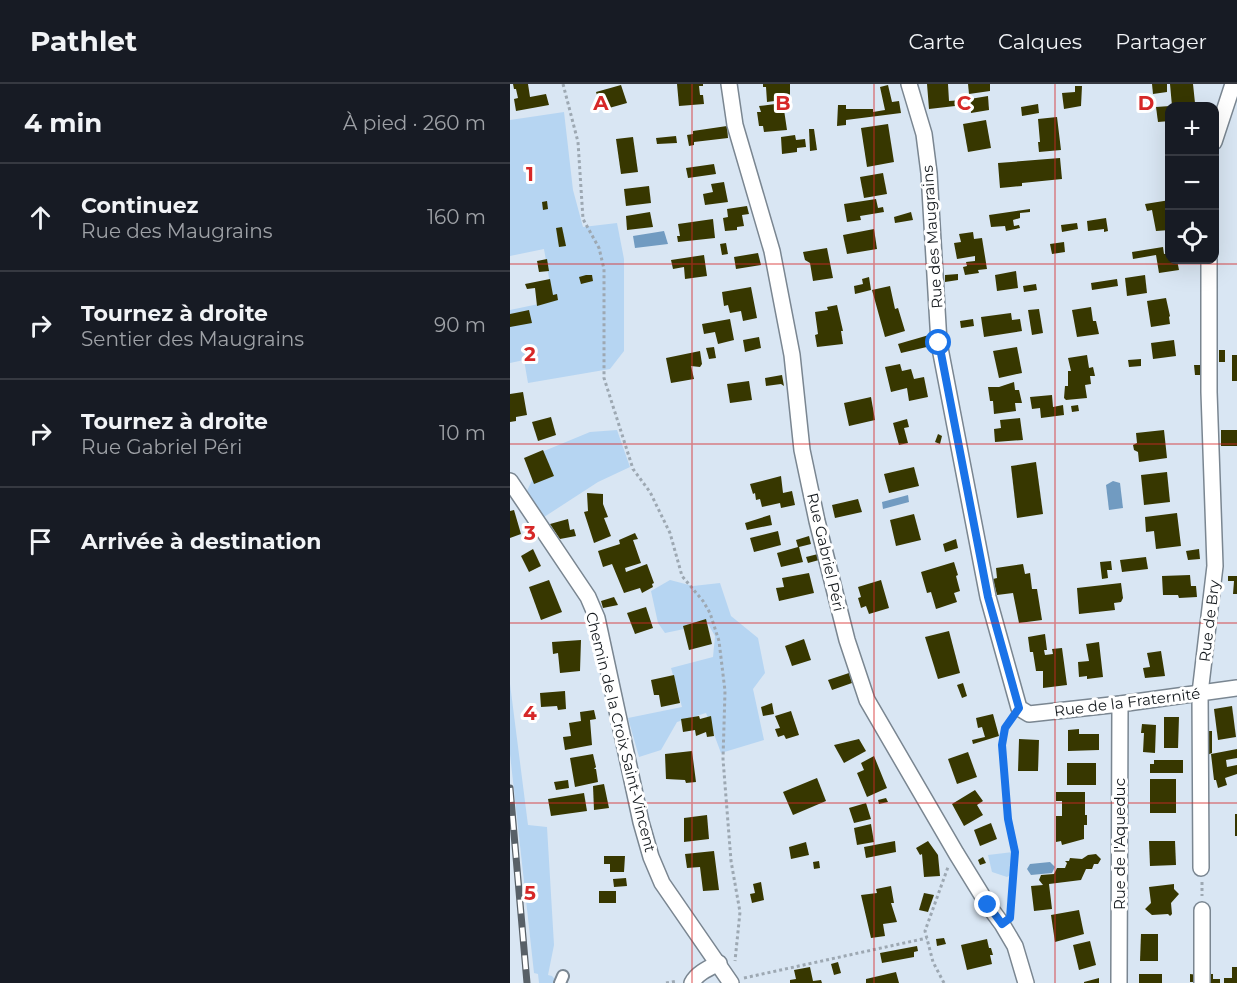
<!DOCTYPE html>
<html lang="fr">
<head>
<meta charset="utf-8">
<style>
	:root { --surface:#171b24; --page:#242831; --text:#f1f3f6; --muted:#9ea1a6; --line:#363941 }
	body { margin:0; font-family:Montserrat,sans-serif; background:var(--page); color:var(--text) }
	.controls { position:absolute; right:18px; top:18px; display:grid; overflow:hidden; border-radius:12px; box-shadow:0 6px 24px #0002 }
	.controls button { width:54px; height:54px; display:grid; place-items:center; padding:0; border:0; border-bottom:2px solid var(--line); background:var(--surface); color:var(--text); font:30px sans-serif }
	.stop { position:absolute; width:18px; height:18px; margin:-14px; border:4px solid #1a73e8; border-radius:50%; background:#fff }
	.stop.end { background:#1a73e8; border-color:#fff; box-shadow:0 2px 6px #0008 }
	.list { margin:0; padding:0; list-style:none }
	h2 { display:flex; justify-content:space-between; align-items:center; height:78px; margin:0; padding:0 24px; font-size:26px }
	h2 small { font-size:20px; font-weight:400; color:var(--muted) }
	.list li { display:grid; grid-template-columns:39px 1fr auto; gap:18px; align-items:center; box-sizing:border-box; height:108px; padding:0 24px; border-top:2px solid var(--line) }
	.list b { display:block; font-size:22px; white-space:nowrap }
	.list p { margin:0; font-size:20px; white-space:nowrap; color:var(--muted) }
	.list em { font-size:20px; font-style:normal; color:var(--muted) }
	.icon { flex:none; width:33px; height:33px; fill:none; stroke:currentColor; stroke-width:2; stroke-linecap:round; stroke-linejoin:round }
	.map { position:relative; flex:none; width:727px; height:899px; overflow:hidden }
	header { display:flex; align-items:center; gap:36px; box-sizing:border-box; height:84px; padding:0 30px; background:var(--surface); border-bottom:2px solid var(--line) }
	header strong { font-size:28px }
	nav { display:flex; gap:33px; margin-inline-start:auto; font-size:21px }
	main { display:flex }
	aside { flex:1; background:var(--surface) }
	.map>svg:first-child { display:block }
	.green { fill:#b6d5f2 }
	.water { fill:#719bc1 }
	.building { fill:#373700 }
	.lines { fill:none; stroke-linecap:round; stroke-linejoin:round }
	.pedestrian-casing { stroke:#7a8691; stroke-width:14 }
	.minor-casing { stroke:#7a8691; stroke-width:18 }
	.path { stroke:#9da8b2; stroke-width:3; stroke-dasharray:3 3; stroke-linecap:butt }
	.pedestrian { stroke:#fff; stroke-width:10 }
	.minor { stroke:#fff; stroke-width:15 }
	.rail-casing { stroke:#586067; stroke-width:7 }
	.rail { stroke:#fff; stroke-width:4.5; stroke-dasharray:14; stroke-linecap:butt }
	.route { stroke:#1a73e8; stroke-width:8 }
	.grid { fill:none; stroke:#d62828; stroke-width:1.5; stroke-opacity:0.55 }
	.labels { text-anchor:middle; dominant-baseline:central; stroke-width:6; stroke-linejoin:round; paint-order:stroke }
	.street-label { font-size:15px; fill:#14191d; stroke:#fff }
	.grid-label { font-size:20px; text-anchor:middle; font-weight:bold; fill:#d62828; stroke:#fff; stroke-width:6; stroke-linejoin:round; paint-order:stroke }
</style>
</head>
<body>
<header>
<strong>Pathlet</strong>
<nav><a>Carte</a><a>Calques</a><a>Partager</a></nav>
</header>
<main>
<aside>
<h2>4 min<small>À pied · 260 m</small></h2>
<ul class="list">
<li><svg class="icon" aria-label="ahead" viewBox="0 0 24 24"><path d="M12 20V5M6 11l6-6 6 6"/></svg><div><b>Continuez</b><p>Rue des Maugrains</p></div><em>160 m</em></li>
<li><svg class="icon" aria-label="right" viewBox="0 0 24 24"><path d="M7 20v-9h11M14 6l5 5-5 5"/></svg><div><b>Tournez à droite</b><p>Sentier des Maugrains</p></div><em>90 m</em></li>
<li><svg class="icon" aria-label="right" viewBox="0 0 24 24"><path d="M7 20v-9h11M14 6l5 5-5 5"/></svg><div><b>Tournez à droite</b><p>Rue Gabriel Péri</p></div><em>10 m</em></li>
<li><svg class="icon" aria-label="arrive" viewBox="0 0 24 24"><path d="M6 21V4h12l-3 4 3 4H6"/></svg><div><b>Arrivée à destination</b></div></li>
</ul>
</aside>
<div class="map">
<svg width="727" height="899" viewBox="0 0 727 899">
	<rect width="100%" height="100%" fill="#d9e6f3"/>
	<g class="green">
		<polygon points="54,28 63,106 73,143 107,139 114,175 114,267 100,285 18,299 14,276 0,279 0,226 43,217 34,165 0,172 0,36"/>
		<polygon points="107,346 120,383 88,398 31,435 19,418 17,407 24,392 22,372 80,348"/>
		<polygon points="160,496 183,502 210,499 221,532 248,554 255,589 243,605 254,656 211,669 196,629 167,638 151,666 129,673 118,634 172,623 161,584 203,573 205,552 198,540 155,549 148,539 141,507"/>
		<polygon points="0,600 18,741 37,743 44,861 38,891 42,892 48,899 29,899 28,890 24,889 0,670"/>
		<polygon points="503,768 502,790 497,793 482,788 478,771"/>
	</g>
	<g class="water">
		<polygon points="154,147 158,160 125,164 123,152"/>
		<polygon points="603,397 610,399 613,424 599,426 596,401"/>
		<polygon points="398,411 399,418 373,425 372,418"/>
		<polygon points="540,778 545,783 542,789 521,791 517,785 520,780"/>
	</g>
	<g class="building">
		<polygon points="3,0 18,0 20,13 36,10 39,21 6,27 4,15 8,14 6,5 4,5"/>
		<polygon points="167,0 193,0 193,2 189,2 190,11 193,11 194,20 169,22"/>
		<polygon points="253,0 280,0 280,15 257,18 256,3 253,3"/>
		<polygon points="417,0 438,0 439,17 453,16 454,21 419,25"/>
		<polygon points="458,0 480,0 480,7 459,10"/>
		<polygon points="642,0 657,0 657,8 643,10"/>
		<polygon points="660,0 683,0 685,19 680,20 680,22 662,22"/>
		<polygon points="111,1 117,19 92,26 86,8"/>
		<polygon points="378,1 382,18 389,17 391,29 336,36 336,41 327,42 328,21 336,21 336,25 363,25 363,28 375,26 370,3"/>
		<polygon points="565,2 572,2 571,22 554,25 552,9 565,8"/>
		<polygon points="478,12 479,26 461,29 460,15"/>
		<polygon points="273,19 277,46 254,48 253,42 249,42 247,28 251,28 249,22"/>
		<polygon points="528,20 529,29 512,32 511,23"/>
		<polygon points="660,22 660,37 648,38 646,23"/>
		<polygon points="547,33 551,66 529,68 528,58 530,58 528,35"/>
		<polygon points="476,36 481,64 458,68 453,40"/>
		<polygon points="378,40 384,78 357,83 351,44"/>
		<polygon points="217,42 218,54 184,58 184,61 179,62 177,51 183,50 183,47"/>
		<polygon points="299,45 304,45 307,66 300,67"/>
		<polygon points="285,51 286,56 295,55 296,63 287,64 287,68 272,70 271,53"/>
		<polygon points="166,52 167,59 147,60 146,54"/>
		<polygon points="123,53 128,88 111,90 106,55"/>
		<polygon points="550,74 552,95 512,99 512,102 490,104 488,79"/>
		<polygon points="204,80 206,90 178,94 176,84"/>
		<polygon points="373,89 377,110 354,114 350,93"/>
		<polygon points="214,98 218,118 195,121 193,110 203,108 201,100"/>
		<polygon points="139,102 141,119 116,122 114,105"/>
		<polygon points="366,115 368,124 373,123 374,128 350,132 351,136 337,138 334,120"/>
		<polygon points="660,116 660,146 646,147 642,126 637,127 635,120"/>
		<polygon points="37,117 38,125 33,126 32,118"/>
		<polygon points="237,122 239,130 232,131 234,142 227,143 227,146 215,147 213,134 218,133 217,125"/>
		<polygon points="520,125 520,128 510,129 510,134 503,136 504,142 509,141 510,144 496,147 495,142 481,143 479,131"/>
		<polygon points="140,128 143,143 117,146 116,132"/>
		<polygon points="401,128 403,136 385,139 384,133"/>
		<polygon points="596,134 598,147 594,148 594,145 578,147 577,137"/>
		<polygon points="203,135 205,154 168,158 167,152 170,152 168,140"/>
		<polygon points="567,139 568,145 552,148 551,141"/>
		<polygon points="52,143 56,162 49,163 46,144"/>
		<polygon points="364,145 367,165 337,170 333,151"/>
		<polygon points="463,148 464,155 472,154 477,185 468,186 469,189 455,191 453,183 457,182 456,178 465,177 465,172 447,175 444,159 451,158 449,150"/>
		<polygon points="554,158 555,168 542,170 540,160"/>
		<polygon points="216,159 218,170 212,171 210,160"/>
		<polygon points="653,163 654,170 660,169 660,176 667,176 669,186 649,189 646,171 623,175 622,168"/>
		<polygon points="317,164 323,194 303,197 300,179 295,176 293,168"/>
		<polygon points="248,169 251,181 226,185 224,173"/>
		<polygon points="194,171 197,192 175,195 174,183 163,185 161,176"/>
		<polygon points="37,175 39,187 29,188 27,177"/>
		<polygon points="506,187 508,204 487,207 485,191"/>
		<polygon points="448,190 448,196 435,198 435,191"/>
		<polygon points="76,191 82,191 83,197 71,200 69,193"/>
		<polygon points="635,191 637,209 617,212 615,194"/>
		<polygon points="359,193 361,206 345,210 344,202 353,200 352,195"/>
		<polygon points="40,195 43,211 47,210 48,216 27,222 25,204 17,205 15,200"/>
		<polygon points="607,195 608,202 582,206 581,199"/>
		<polygon points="526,200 527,206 514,208 513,202"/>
		<polygon points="380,202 385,225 388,224 395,247 375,253 362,206"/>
		<polygon points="241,203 247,234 233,237 231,227 220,229 218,221 214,222 212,208"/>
		<polygon points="656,214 660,232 659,233 660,240 641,243 637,217"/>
		<polygon points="327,221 333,247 331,247 333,260 307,263 305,251 308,250 305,228 318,226 317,223"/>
		<polygon points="581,223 583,237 586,237 589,250 567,253 562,226"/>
		<polygon points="529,225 533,249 522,251 518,226"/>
		<polygon points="19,226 22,239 0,243 0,230"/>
		<polygon points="501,229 502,236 510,235 512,247 474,253 471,233"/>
		<polygon points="220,235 224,256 208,260 205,248 194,250 192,240"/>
		<polygon points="463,235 464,242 451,244 450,237"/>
		<polygon points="419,251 421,262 391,269 388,260"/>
		<polygon points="249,253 251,264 235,268 233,256"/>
		<polygon points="664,256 666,272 643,275 641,259"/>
		<polygon points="204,263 206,274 199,275 196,264"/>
		<polygon points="507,263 512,289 489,294 483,267"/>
		<rect x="709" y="266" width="6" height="12"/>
		<polygon points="190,267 192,280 190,283 181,282 184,295 161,299 156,274"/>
		<polygon points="577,271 579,284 583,283 585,292 580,292 581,300 575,301 577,314 556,316 554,314 555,302 558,302 558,287 561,287 558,274"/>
		<rect x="722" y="271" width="5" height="26"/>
		<polygon points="631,275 631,282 619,283 618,276"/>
		<polygon points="390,280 392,287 401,285 404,295 414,293 418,313 399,317 397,304 381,308 375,283"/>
		<polygon points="684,281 690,281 691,291 685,291"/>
		<polygon points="272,291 274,302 271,300 256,302 255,294"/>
		<polygon points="239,297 242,316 220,319 217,300"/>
		<polygon points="504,298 505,306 509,306 512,319 505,319 506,327 484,330 483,317 480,317 478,303 489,303"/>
		<polygon points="13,308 17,331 6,333 6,337 0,338 0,310"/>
		<polygon points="542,311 543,323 553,321 554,331 531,334 530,324 522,325 520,313"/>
		<polygon points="361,313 365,336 339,342 334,319"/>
		<polygon points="568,321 569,327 562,328 561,322"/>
		<polygon points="41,333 46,351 28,357 22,338"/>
		<polygon points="510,334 513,356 485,358 484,345 491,344 490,336"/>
		<polygon points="397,335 399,343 394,344 398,359 389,361 383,339"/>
		<polygon points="654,346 657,374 629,378 628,368 624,366 623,361 627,359 626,349"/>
		<rect x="711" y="346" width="16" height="16"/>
		<polygon points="428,350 432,352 430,360 425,358"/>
		<polygon points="33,366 44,392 24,400 14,374"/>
		<polygon points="526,378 533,430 507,434 501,382"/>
		<polygon points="404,383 409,402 379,409 374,390"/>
		<polygon points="657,388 660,418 634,421 631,391"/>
		<polygon points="271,392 273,409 282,407 285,421 271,424 270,419 252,423 250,415 246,416 245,409 243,410 240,400"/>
		<polygon points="77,409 93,410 93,420 98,433 94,434 101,452 84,459 74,428 78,427"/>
		<polygon points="348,415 352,428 325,434 322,421"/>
		<polygon points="4,426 11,450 0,454 0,427"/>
		<polygon points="667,429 671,462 646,465 644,447 636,448 635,433"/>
		<polygon points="404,430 411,456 386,462 380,436"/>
		<polygon points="260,431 262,441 237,446 235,439"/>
		<polygon points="58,435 60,446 64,445 66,452 50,455 40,440"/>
		<polygon points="268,447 271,461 244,468 240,454"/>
		<polygon points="125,449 128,455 123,456 131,479 115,484 116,488 137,480 144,499 142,500 143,503 132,509 130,504 114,509 102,480 93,483 88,467 110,460 109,456"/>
		<polygon points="299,452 301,460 289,463 293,478 271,483 267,469 288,463 286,456"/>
		<polygon points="446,455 448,464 435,468 433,460"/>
		<polygon points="23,465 31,482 19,488 11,472"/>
		<polygon points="689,465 690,475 678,476 676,467"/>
		<polygon points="308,470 309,476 298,479 296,473"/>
		<polygon points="636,473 638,485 612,488 610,476"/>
		<polygon points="601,477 602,486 597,486 598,494 592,495 590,478"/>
		<polygon points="444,478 448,491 446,492 450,507 444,509 447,518 426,525 421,508 417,509 411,488"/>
		<polygon points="513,480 515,490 520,489 522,505 527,505 532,536 509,539 503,509 487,511 483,495 487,494 486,484"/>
		<polygon points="299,489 304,509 269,517 266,504 274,503 272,494"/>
		<polygon points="680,491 681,502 686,502 687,513 669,514 668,511 653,511 652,492"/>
		<polygon points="718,492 727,492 727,510 723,510 724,497 718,497"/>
		<polygon points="39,496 52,528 31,536 19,503"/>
		<polygon points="371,496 379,524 359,530 356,522 351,524 348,514 351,513 348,503"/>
		<polygon points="611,499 613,514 611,518 604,519 605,526 569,530 567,504"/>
		<polygon points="104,513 108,521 93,524 91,517"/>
		<polygon points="136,523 143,544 125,550 117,529"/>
		<polygon points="196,535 202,560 179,566 173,542"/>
		<polygon points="439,547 450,589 428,595 415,553"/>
		<polygon points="535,550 537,566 534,566 535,571 543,570 542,565 552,564 557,601 533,604 533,587 526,587 523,568 520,568 518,553"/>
		<polygon points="294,555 301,576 282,582 275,562"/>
		<polygon points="71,556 70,587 50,589 48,569 43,570 42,558"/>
		<polygon points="589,558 593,593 577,595 577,592 569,593 568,578 579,577 576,560"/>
		<polygon points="651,567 655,592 635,594 633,584 640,583 637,569"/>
		<polygon points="339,589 342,599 322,606 318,596"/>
		<polygon points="164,591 170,619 151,623 149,611 144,611 141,596"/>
		<polygon points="453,599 457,612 452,614 447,601"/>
		<polygon points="55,607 56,625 48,626 47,622 31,623 30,609"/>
		<polygon points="262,619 264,630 253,632 251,623"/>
		<polygon points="722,622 726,653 708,656 704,625"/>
		<polygon points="84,626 86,635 80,636 82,661 55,666 53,653 61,652 59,639 71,637 70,628"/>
		<polygon points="281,627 289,651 276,655 274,651 268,653 265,645 270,644 265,632"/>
		<polygon points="483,630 489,652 463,660 462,656 475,653 472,643 468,644 466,634"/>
		<polygon points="189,632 190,635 201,632 204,652 197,653 196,648 186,652 185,646 173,648 171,635"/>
		<polygon points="654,633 669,633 668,664 654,664"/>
		<polygon points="632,640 646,641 645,669 633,668 634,649 631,649"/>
		<polygon points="569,645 569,650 589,650 589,666 558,667 558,646"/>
		<polygon points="697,647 702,647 702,669 697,671"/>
		<polygon points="349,655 356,667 334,679 324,661"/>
		<polygon points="509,655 529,656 528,687 508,687"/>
		<polygon points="727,665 727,674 716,676 717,683 727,681 727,690 715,694 717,701 708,704 706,696 704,696 701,670"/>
		<polygon points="182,667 186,698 176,699 175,696 156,695 155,670"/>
		<polygon points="458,668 467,693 447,700 438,675"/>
		<polygon points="83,670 86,683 84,685 86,685 88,698 65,703 60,674"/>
		<polygon points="364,672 377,704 357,713 347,689 354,686 351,679"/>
		<polygon points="644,676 673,676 673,689 640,689 640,680 644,680"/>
		<rect x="557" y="679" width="29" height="22"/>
		<polygon points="307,694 316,717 283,731 273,708"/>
		<rect x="640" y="695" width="26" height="34"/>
		<polygon points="58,696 59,704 46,706 44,698"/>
		<polygon points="94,700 99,724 84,726 83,702"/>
		<polygon points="465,706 473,717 467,721 473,731 454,742 442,720"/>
		<polygon points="546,708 575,708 575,731 577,731 577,741 574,741 574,755 552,761 551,757 546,758 546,732 552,732 552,717 546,717"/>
		<polygon points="74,709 77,727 41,732 38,715"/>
		<polygon points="376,714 378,718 369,720 368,716"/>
		<polygon points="356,719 361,735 344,739 339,724"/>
		<rect x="725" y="730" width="2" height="22"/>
		<polygon points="197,731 199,755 174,758 174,734"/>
		<polygon points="481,739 487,755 470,762 464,746"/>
		<polygon points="361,740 364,758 347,761 344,744"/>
		<polygon points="385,757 386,768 356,774 354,763"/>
		<polygon points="418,757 428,771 430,792 414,793 412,770 410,771 406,764"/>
		<polygon points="639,757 665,757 666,781 640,782"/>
		<polygon points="296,758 299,771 281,775 279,763"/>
		<polygon points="204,767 209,806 193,807 190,783 177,784 175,770"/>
		<polygon points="586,770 591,775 588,780 584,780 582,785 576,785 571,796 539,800 542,825 524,827 521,802 533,801 529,796 531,791 544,790 547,784 555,784 557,779 555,777 559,777 560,774 572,775 578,771"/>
		<polygon points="94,772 115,772 114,788 100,788 100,780 94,780"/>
		<polygon points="473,773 476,779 470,781 468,776"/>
		<polygon points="309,777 310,784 304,785 303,778"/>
		<polygon points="116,794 117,802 104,803 103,795"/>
		<polygon points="251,798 254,816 242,819 240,810 245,809 243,800"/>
		<polygon points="664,800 664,805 669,810 661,819 662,830 660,832 658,830 642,831 635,825 641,819 639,803"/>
		<polygon points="381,802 384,819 381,819 387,838 373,840 375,852 361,854 351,811 367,809 366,805"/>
		<rect x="89" y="807" width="17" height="12"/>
		<polygon points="414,809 424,811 418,828 409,826"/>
		<polygon points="569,826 574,850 545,858 541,831"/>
		<polygon points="631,850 648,850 648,877 630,877"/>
		<polygon points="434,854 436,860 427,862 426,855"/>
		<polygon points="477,855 479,864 481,864 483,871 480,871 482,880 457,886 451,861"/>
		<polygon points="580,857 586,881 569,886 563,861"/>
		<polygon points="407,862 408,867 404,868 404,873 372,879 370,869"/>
		<polygon points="328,878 331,889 324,891 321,880"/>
		<polygon points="300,883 303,897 311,896 312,899 280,899 280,896 286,895 284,886"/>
		<polygon points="722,883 727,883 727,899 714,899 714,894 722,894"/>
		<polygon points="386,888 389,899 356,899 356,895"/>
		<rect x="629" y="890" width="23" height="9"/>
		<polygon points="680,890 688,891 688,898 680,898"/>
		<polygon points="698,890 703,890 703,895 710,895 710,899 698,899"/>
		<polygon points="589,894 589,899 574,899 574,898"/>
	</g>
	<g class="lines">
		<defs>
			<polyline id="pedestrian" points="50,899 53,892"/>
			<g id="minor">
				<polyline points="219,0 225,41 262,167 282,271 292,366 307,437 337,556 357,616 446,769 478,821 492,840 505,862 516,899"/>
				<polyline points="399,0 414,50 419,89 429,259 478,513 509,624 519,630 610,620 727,604"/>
				<polyline points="704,58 723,0"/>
				<polyline points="0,397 78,513 87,534 131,738 141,773 152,799 221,899"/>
				<polyline points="691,784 690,609 705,482 699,308 699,176"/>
				<polyline points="692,826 692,899"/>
				<path d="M 182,899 C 187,889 199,884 209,879"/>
				<polyline points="609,899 610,620"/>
			</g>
		</defs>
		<use href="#pedestrian" class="pedestrian-casing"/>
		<use href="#minor" class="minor-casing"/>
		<g class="path">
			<polyline points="53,0 68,58 73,135 89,164 94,185 94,294 123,385 140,408 160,449 172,492 193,517 200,529 209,557 215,607 213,675 221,777 230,828 225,877"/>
			<polyline points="501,635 495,644 492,661 498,735 505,768 501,827"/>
			<polyline points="692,798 692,812"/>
			<polyline points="234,894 417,854"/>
			<polyline points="156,899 167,897"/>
			<polyline points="434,899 423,878 415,847 438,783"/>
		</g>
		<use href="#pedestrian" class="pedestrian"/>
		<use href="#minor" class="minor"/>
		<defs>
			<polyline id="rail" points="0,704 17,899"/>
		</defs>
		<use href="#rail" class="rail-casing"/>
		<use href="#rail" class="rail"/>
	</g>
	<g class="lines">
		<polyline class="route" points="429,259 478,513 509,624 495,644 492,661 498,735 505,768 500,834 492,840 478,821"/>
	</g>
	<path class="grid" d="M 182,0 L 182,899M 364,0 L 364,899M 545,0 L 545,899M 0,180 L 727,180M 0,360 L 727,360M 0,539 L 727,539M 0,719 L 727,719"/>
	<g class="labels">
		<g class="street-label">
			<text transform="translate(422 153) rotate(-94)">Rue des Maugrains</text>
			<text transform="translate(316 468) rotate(77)">Rue Gabriel Péri</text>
			<text transform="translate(699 537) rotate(-83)">Rue de Bry</text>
			<text transform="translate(617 618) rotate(-7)">Rue de la Fraternité</text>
			<text transform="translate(111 648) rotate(76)">Chemin de la Croix Saint-Vincent</text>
			<text transform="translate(609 760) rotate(-90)">Rue de l'Aqueduc</text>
		</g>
	</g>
	<g class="grid-label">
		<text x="91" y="26">A</text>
		<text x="273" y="26">B</text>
		<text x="454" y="26">C</text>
		<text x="636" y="26">D</text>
		<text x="20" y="97">1</text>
		<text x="20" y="277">2</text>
		<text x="20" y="456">3</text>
		<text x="20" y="636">4</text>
		<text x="20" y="816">5</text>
	</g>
</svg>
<div class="controls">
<button>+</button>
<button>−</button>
<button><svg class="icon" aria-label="locate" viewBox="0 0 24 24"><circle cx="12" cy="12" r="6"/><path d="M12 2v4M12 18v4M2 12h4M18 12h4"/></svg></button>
</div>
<div class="stop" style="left:429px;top:259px"></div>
<div class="stop end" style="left:478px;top:821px"></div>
</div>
</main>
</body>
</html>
